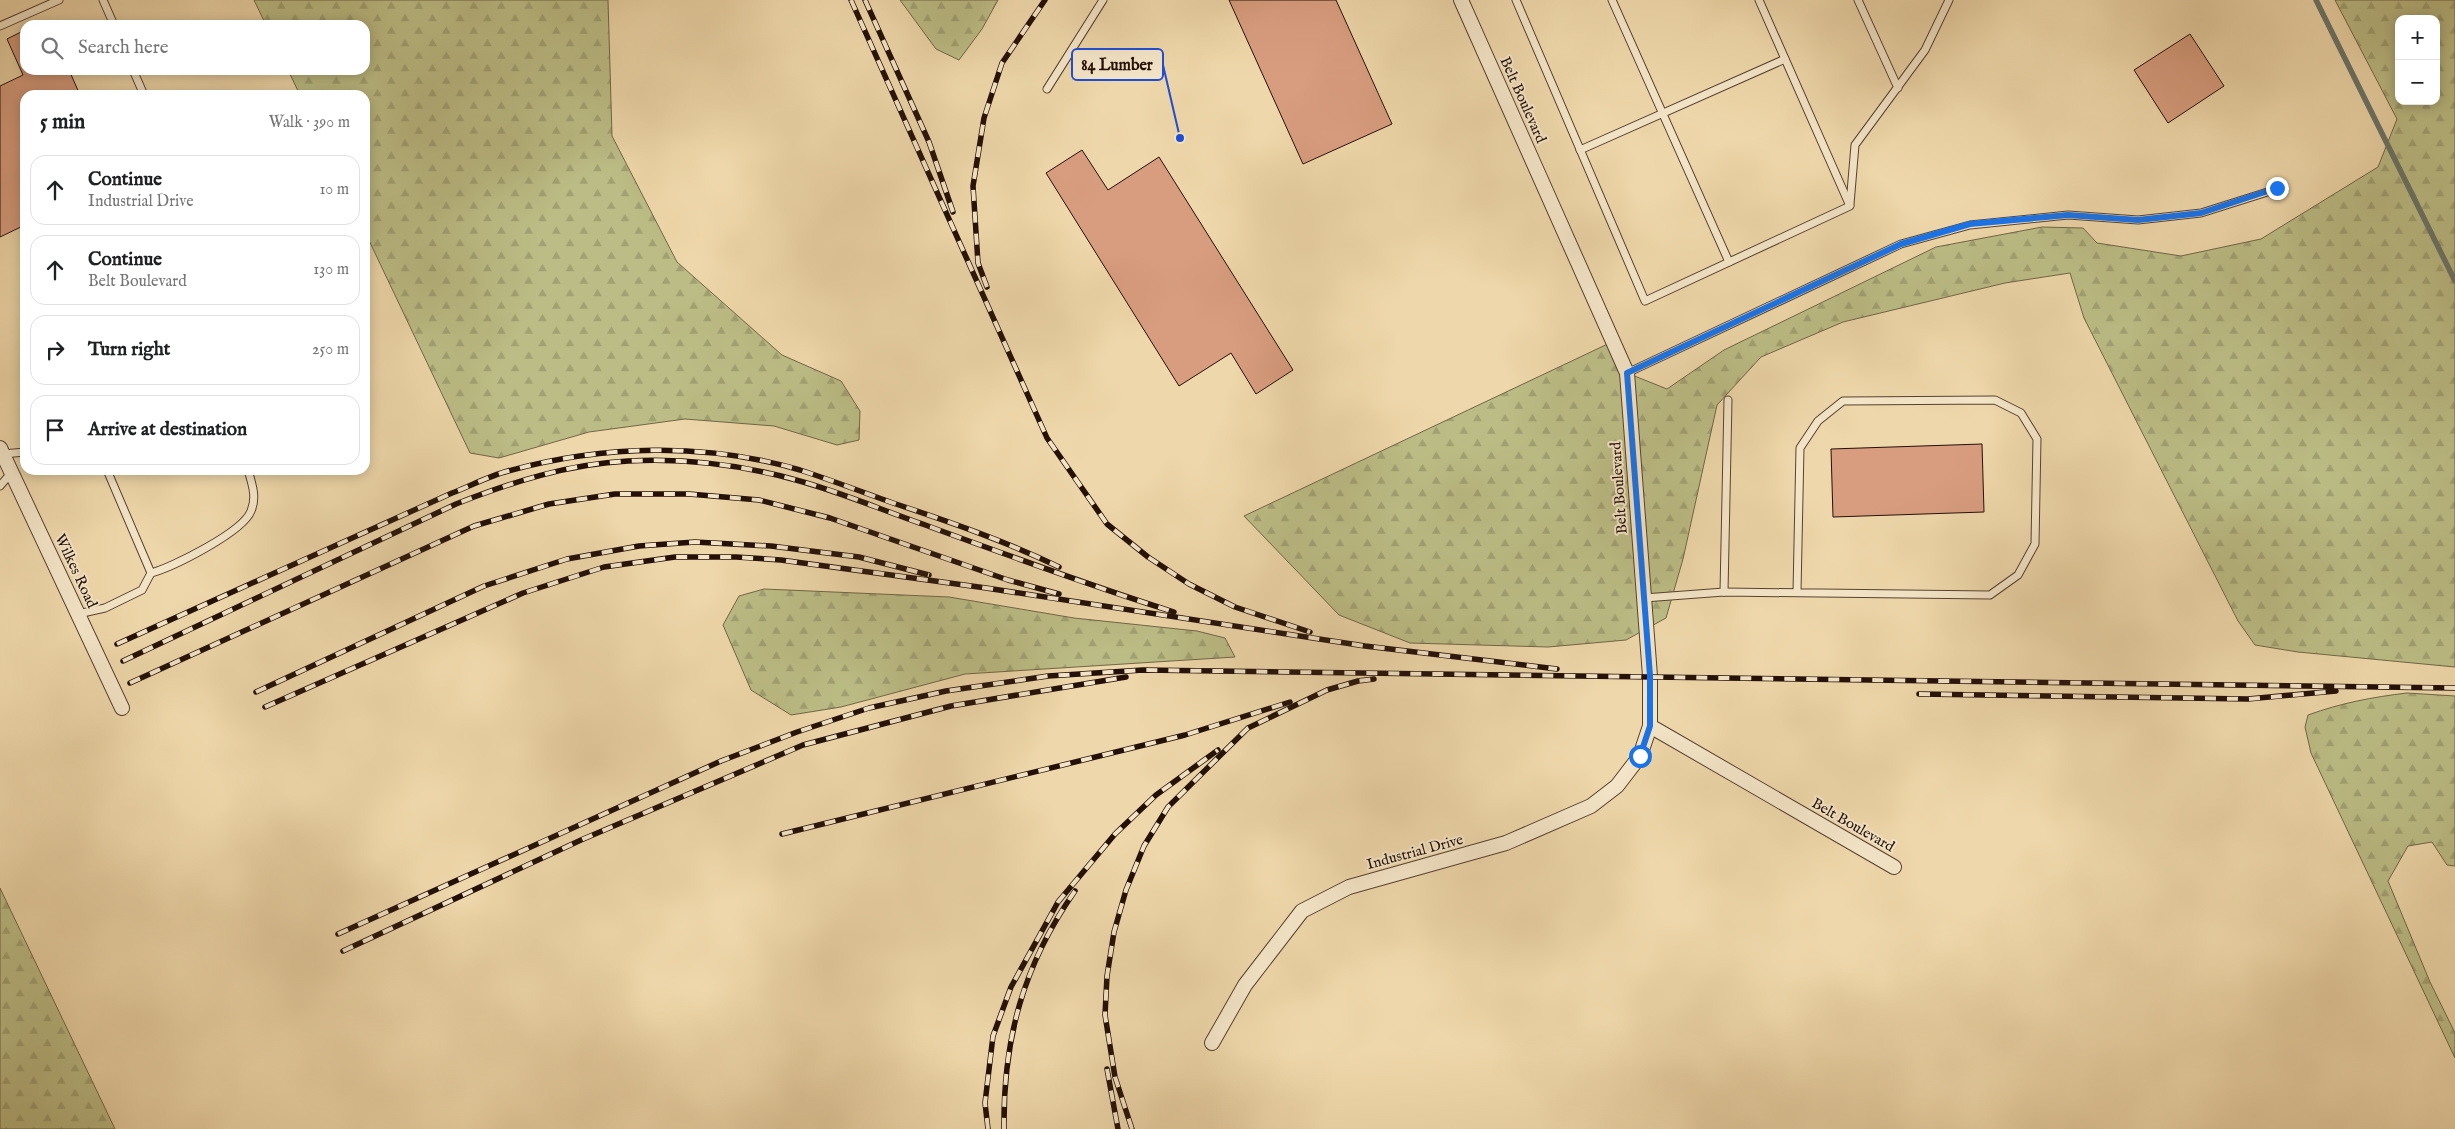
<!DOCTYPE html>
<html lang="en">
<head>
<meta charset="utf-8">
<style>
	:root { --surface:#fff; --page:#f6f6f6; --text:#202124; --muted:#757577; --line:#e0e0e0 }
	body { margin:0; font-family:"IM FELL English",serif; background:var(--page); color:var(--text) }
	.controls { position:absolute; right:15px; top:15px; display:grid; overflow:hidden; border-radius:10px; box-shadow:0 2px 12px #0003 }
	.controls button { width:45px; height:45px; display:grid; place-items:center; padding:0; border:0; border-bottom:1px solid var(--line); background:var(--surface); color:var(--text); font:25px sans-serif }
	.stop { position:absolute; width:15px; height:15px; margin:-11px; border:4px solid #1a73e8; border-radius:50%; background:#fff }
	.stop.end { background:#1a73e8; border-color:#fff; box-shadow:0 1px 5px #0008 }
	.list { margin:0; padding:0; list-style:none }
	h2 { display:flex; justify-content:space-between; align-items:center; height:65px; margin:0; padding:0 20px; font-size:21px }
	h2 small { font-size:16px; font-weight:400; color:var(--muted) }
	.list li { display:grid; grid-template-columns:32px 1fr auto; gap:15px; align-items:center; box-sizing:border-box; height:70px; margin:0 10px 10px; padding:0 10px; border:1px solid var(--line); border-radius:15px }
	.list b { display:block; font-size:19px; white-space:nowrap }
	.list p { margin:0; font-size:16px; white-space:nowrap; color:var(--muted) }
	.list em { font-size:16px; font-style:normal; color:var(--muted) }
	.icon { flex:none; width:28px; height:28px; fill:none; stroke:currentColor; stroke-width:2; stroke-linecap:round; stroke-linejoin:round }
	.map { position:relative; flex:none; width:2455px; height:1129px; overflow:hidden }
	.search { position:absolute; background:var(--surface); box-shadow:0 2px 12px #0003; left:20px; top:20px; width:350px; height:55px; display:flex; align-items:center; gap:12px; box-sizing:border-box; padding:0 18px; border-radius:15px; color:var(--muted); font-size:19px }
	.panel { position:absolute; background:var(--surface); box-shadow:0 2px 12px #0003; left:20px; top:90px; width:350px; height:385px; border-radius:15px }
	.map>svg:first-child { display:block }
	.forest { fill:url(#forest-firs); stroke:#706647; fill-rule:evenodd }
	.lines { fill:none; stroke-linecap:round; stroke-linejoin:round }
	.stream { stroke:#6a756a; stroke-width:5.5 }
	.building { fill:#d89d7f; stroke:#241008 }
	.service-casing { stroke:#564230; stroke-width:9 }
	.minor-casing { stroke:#564230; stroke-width:16 }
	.service { stroke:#f4e5c8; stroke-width:7 }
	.minor { stroke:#f4e5c8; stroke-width:14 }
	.rail-casing { stroke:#241008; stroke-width:5.5 }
	.rail { stroke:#f4e5c8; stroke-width:4; stroke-dasharray:11; stroke-linecap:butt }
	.route { stroke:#1a73e8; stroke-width:6 }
	.labels { text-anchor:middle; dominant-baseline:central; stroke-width:4; stroke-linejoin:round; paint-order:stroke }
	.street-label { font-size:15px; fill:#241008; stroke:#f4e5c8 }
	.leader { fill:none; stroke:#1d4ed8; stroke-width:2 }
	.callout-dot { fill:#1d4ed8; stroke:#f4e5c8; stroke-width:2 }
	.callout { fill:#f4e5c8; stroke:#1d4ed8; stroke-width:2 }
	.callout-label { font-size:16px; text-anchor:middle; font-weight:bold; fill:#241008 }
</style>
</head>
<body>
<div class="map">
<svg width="2455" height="1129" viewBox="0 0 2455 1129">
	<defs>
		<pattern id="forest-firs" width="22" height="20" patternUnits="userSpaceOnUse" patternTransform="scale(1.25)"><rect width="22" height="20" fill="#bcbd86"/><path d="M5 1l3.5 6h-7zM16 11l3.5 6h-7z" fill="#a1a172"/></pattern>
	</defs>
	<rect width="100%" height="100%" fill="#eed7aa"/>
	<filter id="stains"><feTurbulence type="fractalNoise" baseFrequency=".004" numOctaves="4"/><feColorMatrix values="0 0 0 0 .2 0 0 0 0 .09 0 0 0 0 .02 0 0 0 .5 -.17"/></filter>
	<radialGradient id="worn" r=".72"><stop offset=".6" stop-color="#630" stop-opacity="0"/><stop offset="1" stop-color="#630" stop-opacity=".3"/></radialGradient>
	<g class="forest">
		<polygon points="254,0 608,0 612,136 677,262 782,355 841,381 860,411 859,440 837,445 774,426 685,419 589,432 499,458 470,453 365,232 365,95 300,95 288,70 365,70 365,25 266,25"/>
		<polygon points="900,0 998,0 982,29 959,60 936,49"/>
		<path d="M 2335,0 L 2455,0 L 2455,667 L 2298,652 L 2255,645 L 2238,621 L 2084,318 L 2070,273 L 2005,283 L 1843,322 L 1761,357 L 1717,405 L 1683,559 L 1666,618 L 1626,640 L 1548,647 L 1410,643 L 1339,615 L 1244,516 L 1614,341 L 1627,373 L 1667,389 L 1724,350 L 1936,247 L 2042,227 L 2083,228 L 2097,243 L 2181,256 L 2261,239 L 2378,167 L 2397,119 ZM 2399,19 L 2436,19 L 2436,101 L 2399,101 Z"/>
		<polygon points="764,589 949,597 1074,618 1197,631 1225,638 1235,657 965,674 841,707 791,715 751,690 723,625 739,596"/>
		<path d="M 2407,693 L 2455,696 L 2455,866 L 2447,865 L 2432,842 L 2408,846 L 2388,881 L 2430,982 L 2455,1033 L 2455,1058 L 2311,753 L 2305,727 L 2308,715 C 2341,703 2373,697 2407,693 Z"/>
		<polygon points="0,888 115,1129 0,1129"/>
	</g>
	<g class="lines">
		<polyline class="stream" points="2316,0 2455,281"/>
	</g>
	<g class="building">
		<polygon points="1229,0 1336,0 1392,124 1303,164"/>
		<polygon points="25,30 25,70 69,70 80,95 25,95 25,225 0,237 0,86 23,75 7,39"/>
		<polygon points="2190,34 2224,86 2168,123 2134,70"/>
		<polygon points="1082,150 1108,190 1159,157 1293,370 1256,394 1231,353 1179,386 1046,173"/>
		<polygon points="1982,444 1984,512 1833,517 1831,449"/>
	</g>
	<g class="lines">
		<defs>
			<g id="service">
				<polyline points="103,0 114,25"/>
				<polyline points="1516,0 1645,301 1850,206 1759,0"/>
				<polyline points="1612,0 1729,262"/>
				<polyline points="1858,0 1898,88"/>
				<polyline points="0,26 59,0"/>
				<polyline points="133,70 144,95"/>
				<polyline points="1047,89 1103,0"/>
				<polyline points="1580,150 1785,59"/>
				<polyline points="1850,204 1855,145 1925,50 1949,0"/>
				<polyline points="1627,373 1901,244 1970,225 2068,215 2138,220 2201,213 2277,189"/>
				<polyline points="3,454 25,452"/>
				<polyline points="0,486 11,473"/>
				<path d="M 151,573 C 173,567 243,532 251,511 C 257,497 252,484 248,470"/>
				<polyline points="1724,592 1728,400"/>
				<polyline points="1644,598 1724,592 1990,595 2018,575 2035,544 2037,439 2021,413 1995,400 1843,401 1818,421 1800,448 1797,592"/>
				<polyline points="78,614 105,608 142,590 151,573 107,470"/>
			</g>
			<g id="minor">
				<polyline points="1461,0 1627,373 1650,676 1650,726 1894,867"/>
				<polyline points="0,448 122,708"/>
				<polyline points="1212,1043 1245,985 1302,911 1349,887 1506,843 1591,806 1617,786 1640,756 1650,726"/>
			</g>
		</defs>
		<use href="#service" class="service-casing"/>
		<use href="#minor" class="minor-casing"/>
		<use href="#service" class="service"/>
		<use href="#minor" class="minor"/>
		<defs>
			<g id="rail">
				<polyline points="851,0 1047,438 1107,524 1148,557 1189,584 1235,607 1310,632"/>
				<polyline points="865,0 929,142 953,212"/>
				<polyline points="987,287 978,263 973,186 984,118 1002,63 1045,0"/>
				<path d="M 117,644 L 452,493 C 470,486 489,476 508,471 C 603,445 705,442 800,470 C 831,480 862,492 893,503 C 950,522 1005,541 1059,567"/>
				<path d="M 123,661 L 456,504 C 512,482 568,464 628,461 C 684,458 742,465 796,480 C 841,492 884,511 928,526 C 1010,556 1091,586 1174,612"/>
				<polyline points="130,683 474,526 549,504 615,494 689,494 759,500 830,518 1008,580 1059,594"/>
				<polyline points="256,692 484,586 567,559 639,546 695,542 771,546 859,557 929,575"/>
				<polyline points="1919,694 2248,699 2336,691"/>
				<polyline points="265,707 523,593 604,567 675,557 736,557 781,560 986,588 1365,646 1557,669"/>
				<polyline points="782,834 1185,735 1290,702"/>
				<polyline points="338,934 721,761 797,732 869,708 946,691 1048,676 1143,670 2455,688"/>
				<polyline points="343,951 581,840 803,745 951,706 1126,677"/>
				<polyline points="1107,1069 1118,1129"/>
				<polyline points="988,1129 985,1103 993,1036 1011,987 1058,902 1115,834 1156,795 1218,750"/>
				<path d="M 1004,1129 C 1003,1040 1023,965 1075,891"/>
				<polyline points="1132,1129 1115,1077 1105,1015 1107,976 1114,932 1126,890 1144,846 1168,807 1248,728 1327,690 1358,681 1374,679"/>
			</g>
		</defs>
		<use href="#rail" class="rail-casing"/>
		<use href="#rail" class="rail"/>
	</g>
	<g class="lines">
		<polyline class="route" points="1640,756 1650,726 1650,676 1627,373 1901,244 1970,224 2068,215 2138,220 2201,213 2277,188"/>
	</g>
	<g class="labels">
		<g class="street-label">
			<text transform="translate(1523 100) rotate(66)">Belt Boulevard</text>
			<text transform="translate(1619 488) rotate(-94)">Belt Boulevard</text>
			<text transform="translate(76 571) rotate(65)">Wilkes Road</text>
			<text transform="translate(1853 825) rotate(30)">Belt Boulevard</text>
			<text transform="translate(1415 852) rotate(-15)">Industrial Drive</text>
		</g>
	</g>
	<path class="leader" d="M1180 138L1163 65"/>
	<circle class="callout-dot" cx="1180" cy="138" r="5"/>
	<rect class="callout" x="1072" y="49" width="91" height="31" rx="5"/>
	<g class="callout-label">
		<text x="1117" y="70">84 Lumber</text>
	</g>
	<rect width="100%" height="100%" filter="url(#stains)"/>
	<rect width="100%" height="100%" fill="url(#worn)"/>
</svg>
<div class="controls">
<button>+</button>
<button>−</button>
</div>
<div class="stop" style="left:1640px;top:756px"></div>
<div class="stop end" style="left:2277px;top:188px"></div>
<div class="search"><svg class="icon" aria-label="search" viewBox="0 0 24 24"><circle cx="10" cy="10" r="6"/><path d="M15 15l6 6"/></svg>Search here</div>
<section class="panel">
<h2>5 min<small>Walk · 390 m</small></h2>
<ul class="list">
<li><svg class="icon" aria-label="ahead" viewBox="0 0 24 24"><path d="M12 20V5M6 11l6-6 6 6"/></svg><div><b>Continue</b><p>Industrial Drive</p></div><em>10 m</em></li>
<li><svg class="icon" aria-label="ahead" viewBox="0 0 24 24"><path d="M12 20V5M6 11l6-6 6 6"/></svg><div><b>Continue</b><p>Belt Boulevard</p></div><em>130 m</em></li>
<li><svg class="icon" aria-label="right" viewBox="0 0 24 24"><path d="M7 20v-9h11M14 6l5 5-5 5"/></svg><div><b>Turn right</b></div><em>250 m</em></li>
<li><svg class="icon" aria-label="arrive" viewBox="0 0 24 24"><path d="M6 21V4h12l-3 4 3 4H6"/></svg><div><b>Arrive at destination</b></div></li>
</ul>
</section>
</div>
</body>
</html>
